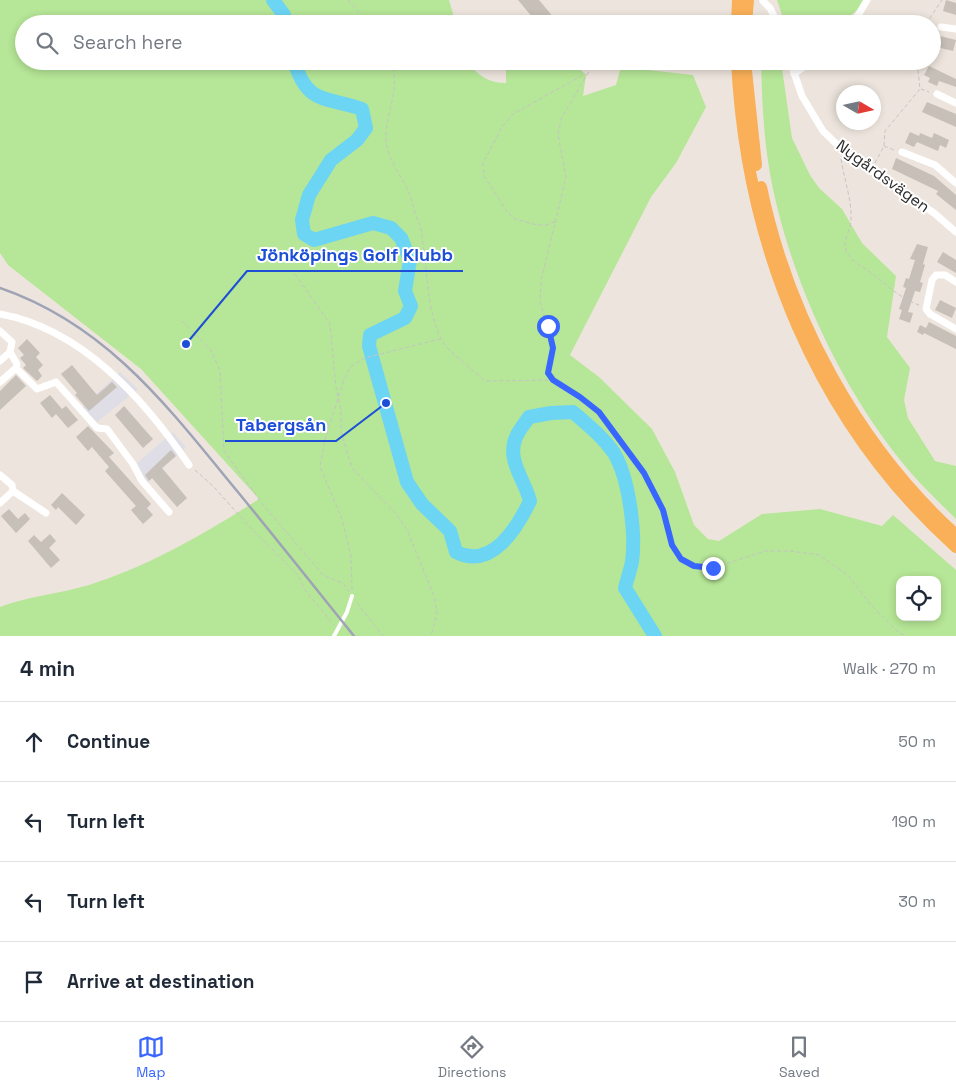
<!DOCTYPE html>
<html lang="en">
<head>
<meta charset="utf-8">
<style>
	:root { --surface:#fff; --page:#f6f6f7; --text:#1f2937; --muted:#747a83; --line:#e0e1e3; --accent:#3866ff }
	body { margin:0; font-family:"Space Grotesk",sans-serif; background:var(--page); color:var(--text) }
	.controls { position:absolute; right:15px; bottom:15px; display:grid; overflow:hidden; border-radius:10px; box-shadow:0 2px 8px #0003 }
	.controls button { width:45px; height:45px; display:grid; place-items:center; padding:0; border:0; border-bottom:1px solid var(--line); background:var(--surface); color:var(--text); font:25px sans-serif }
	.compass { position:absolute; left:836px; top:85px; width:45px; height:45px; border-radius:50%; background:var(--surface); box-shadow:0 2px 8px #0003; rotate:99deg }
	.stop { position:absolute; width:15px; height:15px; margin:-11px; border:4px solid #3866ff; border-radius:50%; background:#fff }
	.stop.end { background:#3866ff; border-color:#fff; box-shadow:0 1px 5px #0008 }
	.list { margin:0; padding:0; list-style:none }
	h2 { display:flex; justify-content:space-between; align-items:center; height:65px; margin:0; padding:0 20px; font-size:21px }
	h2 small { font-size:16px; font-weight:400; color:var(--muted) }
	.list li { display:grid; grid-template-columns:32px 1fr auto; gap:15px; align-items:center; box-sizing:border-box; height:80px; padding:0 20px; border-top:1px solid var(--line) }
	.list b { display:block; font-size:19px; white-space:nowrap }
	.list em { font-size:16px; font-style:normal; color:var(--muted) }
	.icon { flex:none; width:28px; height:28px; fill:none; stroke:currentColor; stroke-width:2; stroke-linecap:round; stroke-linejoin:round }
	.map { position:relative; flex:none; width:956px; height:636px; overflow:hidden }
	.search { position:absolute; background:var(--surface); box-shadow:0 2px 8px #0003; left:15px; right:15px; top:15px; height:55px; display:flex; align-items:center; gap:12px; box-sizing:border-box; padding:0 18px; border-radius:28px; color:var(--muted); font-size:19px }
	.sheet { height:385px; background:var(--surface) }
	nav { display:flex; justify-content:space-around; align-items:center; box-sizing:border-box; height:70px; border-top:1px solid var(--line); background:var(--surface); font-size:14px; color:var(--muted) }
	nav a { display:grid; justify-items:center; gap:2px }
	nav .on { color:var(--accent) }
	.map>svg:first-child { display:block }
	.industrial { fill:#dfdde6 }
	.green { fill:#b6e697; fill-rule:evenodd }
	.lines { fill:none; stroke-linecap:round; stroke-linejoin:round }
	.river { stroke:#6cd5f3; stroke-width:14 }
	.building { fill:#c6c0b8 }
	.path { stroke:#c4c4c4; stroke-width:1; stroke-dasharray:4 2.5; stroke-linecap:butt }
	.service { stroke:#fff; stroke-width:4 }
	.minor { stroke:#fff; stroke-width:7 }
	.trunk { stroke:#fab058; stroke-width:12 }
	.rail { stroke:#9fa3b6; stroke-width:2.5 }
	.route { stroke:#3866ff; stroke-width:6 }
	.labels { text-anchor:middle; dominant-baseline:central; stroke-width:4; stroke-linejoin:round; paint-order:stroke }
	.street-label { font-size:16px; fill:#2b2b2b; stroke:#fff }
	.leader { fill:none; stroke:#1d4ed8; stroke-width:2 }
	.callout-dot { fill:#1d4ed8; stroke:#fff; stroke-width:2 }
	.callout-label { font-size:18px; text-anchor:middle; font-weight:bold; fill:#1d4ed8; stroke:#fff; stroke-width:4; stroke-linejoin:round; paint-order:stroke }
</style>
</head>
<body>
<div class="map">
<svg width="956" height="636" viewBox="0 0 956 636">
	<rect width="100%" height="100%" fill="#ede5dd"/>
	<g class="industrial">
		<polygon points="120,372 138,389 96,423 82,407"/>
		<polygon points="173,432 186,447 148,482 141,475 137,463"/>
	</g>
	<g class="green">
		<path d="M 0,0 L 449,0 L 456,24 L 24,24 L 24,61 L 467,61 C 477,75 488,83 506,83 L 506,61 L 558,61 L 575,64 L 586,75 L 583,96 L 616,85 L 621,67 L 693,75 L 706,107 L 676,163 L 651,197 L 570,355 L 599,377 L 652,429 L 675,472 L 694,525 L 708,539 L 719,541 L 762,514 L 820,509 L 882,526 L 893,515 L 956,570 L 956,636 L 0,636 L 0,607 C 29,596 59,594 89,585 C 149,566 206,533 259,499 L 141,369 L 8,265 L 0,253 ZM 900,580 L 937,580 L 937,617 L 900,617 Z"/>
		<polygon points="777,0 864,0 864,4 841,24 785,24"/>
		<path d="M 761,61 L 781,61 L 792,138 L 810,175 L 819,188 L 842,209 L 862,243 L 896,276 L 887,337 L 910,368 L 904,400 L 908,418 L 935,461 L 956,466 L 956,519 C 941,504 925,489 911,473 C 845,396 794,288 773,189 C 764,147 762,104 761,61 Z"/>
	</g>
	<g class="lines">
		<g class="river">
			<polyline points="273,0 284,15 285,24"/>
			<path d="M 294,61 C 308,106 325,96 362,109 L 366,128 L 357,140 L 331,160 L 309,195 L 302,220 L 304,234 L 314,240 L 373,223 L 391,228 L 401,238 L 410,260 L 405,291 L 411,306 L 405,318 L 370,335 L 369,346 L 407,482 L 422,504 L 450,531 L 456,552 C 492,570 517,528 530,501 C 525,480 506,460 516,437 C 519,430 525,423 529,417 L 551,413 L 573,412 C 588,425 603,437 614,453 C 629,478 636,533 632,562 C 630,571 627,580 625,588 L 655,636"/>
		</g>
	</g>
	<g class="building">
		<polygon points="518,0 539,0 559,24 538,24"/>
		<polygon points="946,0 956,3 956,15 943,11"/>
		<polygon points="932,34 956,40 953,51 932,46"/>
		<polygon points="929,66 956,79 956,87 939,81 937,86 928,82 930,78 924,75"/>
		<polygon points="927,102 956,114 956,127 922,112"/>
		<polygon points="910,132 919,136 920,133 932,138 934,133 949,140 946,148 940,145 938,151 917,142 914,147 905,143"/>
		<polygon points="896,158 934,176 956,195 956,210 936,194 938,191 892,169"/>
		<polygon points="917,244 928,247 923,264 925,265 920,282 923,283 920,292 915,291 908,312 913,313 910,323 899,319 902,310 899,309 906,288 903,287 906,278 909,279 915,260 910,259"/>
		<polygon points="943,252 956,260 956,273 937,262"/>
		<polygon points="940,300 956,308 952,318 935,310"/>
		<polygon points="929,322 956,336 956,349 924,333 923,335 917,332 920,325 926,328"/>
		<polygon points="27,339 40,353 36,357 43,365 38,370 42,376 37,381 23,368 26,365 20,358 24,355 18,348"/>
		<polygon points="72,365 97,395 112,382 117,387 89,411 75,395 77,393 61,374"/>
		<polygon points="16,375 26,386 0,410 0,391"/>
		<polygon points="50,395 62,409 66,406 78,420 68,428 56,414 52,418 40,403"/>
		<polygon points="124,406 153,439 143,448 115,415"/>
		<polygon points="88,426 114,453 109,457 151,504 147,508 153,515 143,524 131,510 136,506 105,471 109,467 92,447 88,451 76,437"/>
		<polygon points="171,450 176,456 162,468 187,498 177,507 152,478 149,481 145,475"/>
		<polygon points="62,493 85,515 76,525 58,507 56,510 51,505"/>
		<polygon points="9,509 18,519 25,513 30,519 16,533 1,516"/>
		<polygon points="50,534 56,541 49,548 60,560 51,568 28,541 34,535 41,542"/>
	</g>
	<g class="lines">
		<g class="path">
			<polyline points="348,0 369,24"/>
			<polyline points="566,23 567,24"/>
			<polyline points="926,24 942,0"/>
			<path d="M 391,61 C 400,90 388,106 386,133 C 383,156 404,177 411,198 C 414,208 415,217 421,227 L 430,304 L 435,324 L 441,339 L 449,350 L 485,381 L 552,380"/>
			<polyline points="595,61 561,119 558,134 566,177 541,281 540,301 553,348 548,373 553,380 580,397 599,412 644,473 663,510 672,545 681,559 694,566 713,568 765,551 790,551 819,555 848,575 870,604 898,632 906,636"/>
			<polyline points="921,89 929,92"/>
			<polyline points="884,146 894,150"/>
			<path d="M 841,159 C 844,179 852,200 851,220 C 851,230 842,240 846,250 C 851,263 865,267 874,275 C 889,287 900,298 919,305"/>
			<polyline points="875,163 884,146 885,131 920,89 917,61"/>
			<polyline points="555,222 546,225 537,225 515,219 508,213 484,176 483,163 502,127 513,114 585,74"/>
			<polyline points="295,274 330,324 336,387 341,410 341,432 352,468 398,516 407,530 434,596 437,614 431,636"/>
			<polyline points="182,321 211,350 220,371 224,451 264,506 324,576 343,583 349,592"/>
			<polyline points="195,470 213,486 247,524 298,575 305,590 334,625"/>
			<polyline points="352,590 351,556 342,519 320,467 325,439 344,380 350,367 365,358 440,339"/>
			<polyline points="357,603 383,636"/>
		</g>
		<polyline class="service" points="334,636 347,612 352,596"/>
		<g class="minor">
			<polyline points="763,1 770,8 778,24"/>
			<polyline points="853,24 867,0"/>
			<polyline points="941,27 956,29"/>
			<polyline points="790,61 802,96 823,131 848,155 934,213 956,232"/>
			<polyline points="794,74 812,61"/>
			<polyline points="937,94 956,103"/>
			<polyline points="902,152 935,165 956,183"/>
			<polyline points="956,282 945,275 936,275 932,280 926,309 930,314 956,329"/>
			<path d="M 0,314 C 82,329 144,399 189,465"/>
			<polyline points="0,331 12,342 10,352 17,364 16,368 0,382"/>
			<polyline points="0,361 10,352"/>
			<polyline points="16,368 37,389 56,382 97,428 107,429 133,464 142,481 169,512"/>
			<polyline points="0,475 12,485 13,491"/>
			<polyline points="0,503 13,491 46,513"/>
		</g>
		<g class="trunk">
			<polyline points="737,24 738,0"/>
			<polyline points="746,24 748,0"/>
			<path d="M 737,61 C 746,246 817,422 956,547"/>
			<polyline points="745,61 756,165"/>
			<path d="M 761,187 C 788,317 857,445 956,535"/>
		</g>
		<path class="rail" d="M 0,288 C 102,323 162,399 228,480 C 271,532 312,584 354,636"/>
	</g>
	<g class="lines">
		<polyline class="route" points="548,326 553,348 548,373 553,380 580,397 599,412 644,473 663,510 672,545 681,559 694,566 713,568"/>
	</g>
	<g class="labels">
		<g class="street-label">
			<text transform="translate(883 176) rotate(36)">Nygårdsvägen</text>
		</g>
	</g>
	<path class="leader" d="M186 344L247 271H463M386 403L336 441H225"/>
	<g class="callout-dot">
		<circle cx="186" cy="344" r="5"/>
		<circle cx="386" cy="403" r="5"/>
	</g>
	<g class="callout-label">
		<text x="355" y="261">Jönköpings Golf Klubb</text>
		<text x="281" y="431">Tabergsån</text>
	</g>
</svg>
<div class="controls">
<button><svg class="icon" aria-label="locate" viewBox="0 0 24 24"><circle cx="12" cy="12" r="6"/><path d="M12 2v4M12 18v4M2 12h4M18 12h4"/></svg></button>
</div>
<svg class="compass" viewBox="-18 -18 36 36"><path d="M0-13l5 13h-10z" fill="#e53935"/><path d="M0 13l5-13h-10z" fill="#747a83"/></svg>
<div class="stop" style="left:548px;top:326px"></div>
<div class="stop end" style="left:713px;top:568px"></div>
<div class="search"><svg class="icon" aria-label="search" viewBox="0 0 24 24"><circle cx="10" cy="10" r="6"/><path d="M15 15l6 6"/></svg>Search here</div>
</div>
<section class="sheet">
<h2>4 min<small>Walk · 270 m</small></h2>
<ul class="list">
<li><svg class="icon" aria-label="ahead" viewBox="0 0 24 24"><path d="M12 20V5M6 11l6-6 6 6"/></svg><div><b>Continue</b></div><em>50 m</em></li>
<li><svg class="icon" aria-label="left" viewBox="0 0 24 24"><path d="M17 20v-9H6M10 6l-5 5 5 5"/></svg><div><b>Turn left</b></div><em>190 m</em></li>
<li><svg class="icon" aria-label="left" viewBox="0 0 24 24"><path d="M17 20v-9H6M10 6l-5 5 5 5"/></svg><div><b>Turn left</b></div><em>30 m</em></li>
<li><svg class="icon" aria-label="arrive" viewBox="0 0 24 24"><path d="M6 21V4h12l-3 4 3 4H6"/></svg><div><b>Arrive at destination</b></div></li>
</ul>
</section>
<nav>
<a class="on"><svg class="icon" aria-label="map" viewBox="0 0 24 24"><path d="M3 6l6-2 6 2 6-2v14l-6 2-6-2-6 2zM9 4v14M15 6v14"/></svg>Map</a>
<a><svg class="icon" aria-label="directions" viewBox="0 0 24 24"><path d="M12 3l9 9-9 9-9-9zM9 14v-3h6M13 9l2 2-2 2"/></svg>Directions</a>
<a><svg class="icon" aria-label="saved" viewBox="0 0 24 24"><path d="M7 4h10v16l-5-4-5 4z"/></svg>Saved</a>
</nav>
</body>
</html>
